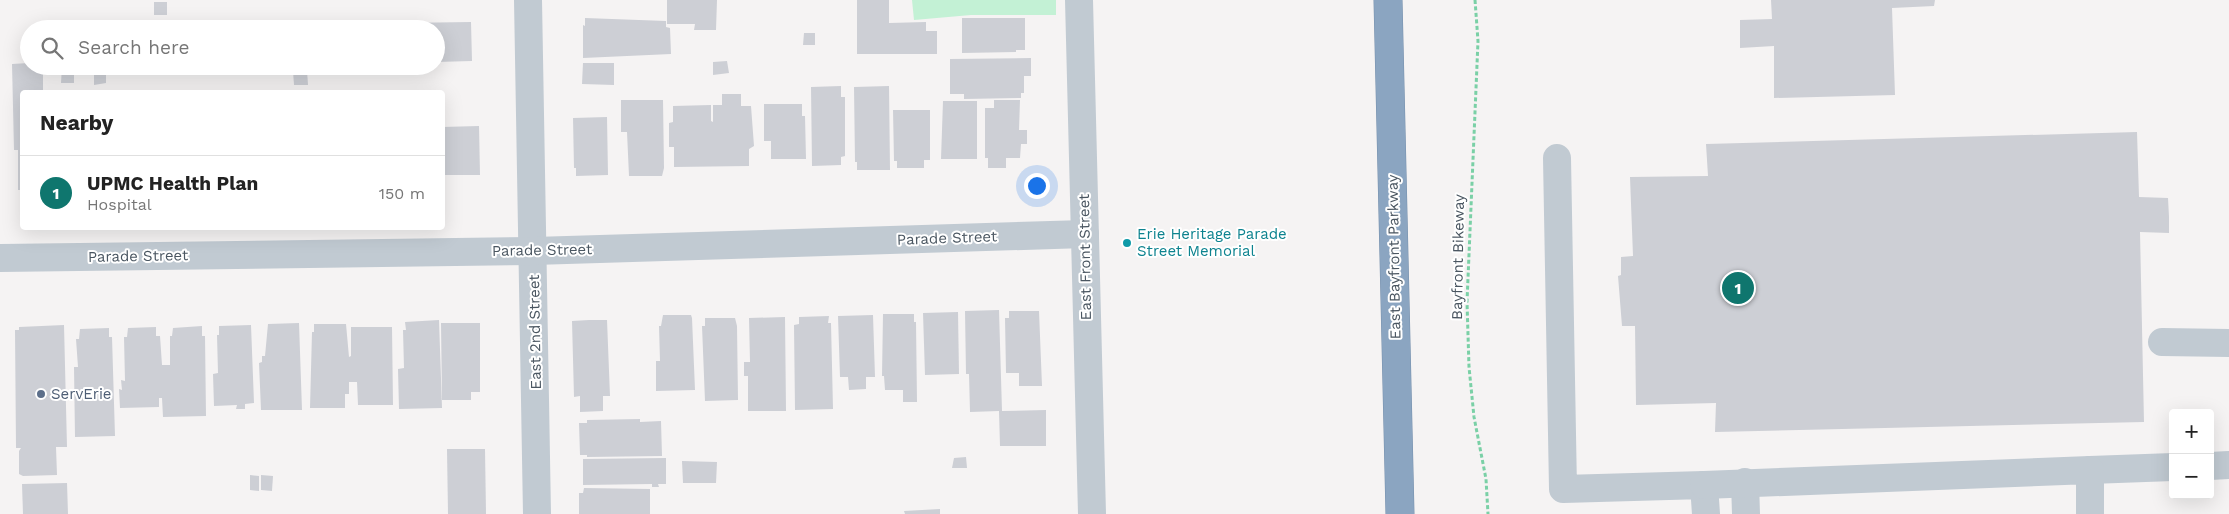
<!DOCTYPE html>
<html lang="en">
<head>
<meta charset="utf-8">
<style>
	:root { --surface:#fff; --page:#f6f6f6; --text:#222; --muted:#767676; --line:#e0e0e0; --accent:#0f766e }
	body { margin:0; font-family:"Work Sans",sans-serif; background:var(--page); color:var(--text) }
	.controls { position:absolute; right:15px; bottom:15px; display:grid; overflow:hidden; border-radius:5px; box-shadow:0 5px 20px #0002 }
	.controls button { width:45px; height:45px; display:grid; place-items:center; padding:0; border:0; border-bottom:1px solid var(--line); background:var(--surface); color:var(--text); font:25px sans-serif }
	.you { position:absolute; left:1036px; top:185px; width:18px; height:18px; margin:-12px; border:4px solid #fff; border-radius:50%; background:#1a73e8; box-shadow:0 0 0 8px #1a73e833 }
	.badge { display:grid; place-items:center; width:32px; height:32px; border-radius:50%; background:var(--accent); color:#fff; font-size:16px; font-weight:700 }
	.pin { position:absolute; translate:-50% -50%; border:2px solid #fff; box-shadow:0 1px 5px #0006 }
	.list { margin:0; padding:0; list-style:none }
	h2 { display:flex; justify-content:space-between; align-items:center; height:65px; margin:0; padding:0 20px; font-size:21px }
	h2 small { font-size:16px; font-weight:400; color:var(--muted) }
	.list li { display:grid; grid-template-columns:32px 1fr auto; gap:15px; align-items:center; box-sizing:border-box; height:75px; padding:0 20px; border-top:1px solid var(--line) }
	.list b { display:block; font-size:19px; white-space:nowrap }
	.list p { margin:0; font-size:16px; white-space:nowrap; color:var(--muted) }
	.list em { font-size:16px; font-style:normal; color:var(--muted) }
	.icon { flex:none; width:28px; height:28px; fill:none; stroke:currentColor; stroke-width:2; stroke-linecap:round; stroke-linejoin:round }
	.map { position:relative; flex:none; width:2229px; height:514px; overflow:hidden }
	.search { position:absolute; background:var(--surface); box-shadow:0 5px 20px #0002; left:20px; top:20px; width:425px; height:55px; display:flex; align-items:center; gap:12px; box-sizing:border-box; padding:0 18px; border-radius:28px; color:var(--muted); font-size:19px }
	.panel { position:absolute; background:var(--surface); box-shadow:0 5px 20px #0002; left:20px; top:90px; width:425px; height:140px; border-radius:5px }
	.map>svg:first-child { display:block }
	.green { fill:#c3f1d5 }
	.building { fill:#cdcfd5 }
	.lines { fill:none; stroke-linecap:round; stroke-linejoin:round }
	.highway-casing { stroke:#7690ad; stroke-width:29 }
	.path { stroke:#7ad0a6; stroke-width:3; stroke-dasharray:4 2.5; stroke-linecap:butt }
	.minor { stroke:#c1cad2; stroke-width:28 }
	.highway { stroke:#8ba5c1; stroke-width:28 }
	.culture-dot { fill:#0f9aa8; stroke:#fff; stroke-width:2 }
	.service-dot { fill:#5c6f8a; stroke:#fff; stroke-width:2 }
	.labels { text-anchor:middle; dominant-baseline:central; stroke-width:4; stroke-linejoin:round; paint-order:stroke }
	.culture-label { font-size:15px; fill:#0d838f; stroke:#fff; text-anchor:start }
	.street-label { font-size:15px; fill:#4a5661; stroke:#fff }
	.service-label { font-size:15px; fill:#4e5e75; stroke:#fff; text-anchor:start }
</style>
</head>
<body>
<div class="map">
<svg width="2229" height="514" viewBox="0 0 2229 514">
	<rect width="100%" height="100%" fill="#f5f3f3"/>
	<polygon class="green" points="912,0 1056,0 1056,15 971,15 914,20"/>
	<g class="building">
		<polygon points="667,0 717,0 716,30 694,30 695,24 667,24"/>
		<polygon points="857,0 889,0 889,23 926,22 926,31 937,31 937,54 857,54"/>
		<polygon points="1771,0 1935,0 1934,6 1892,8 1895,95 1774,98 1774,46 1740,48 1740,20 1772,19"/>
		<rect x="154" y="2" width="13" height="13"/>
		<polygon points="585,18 666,21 666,27 670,28 671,54 583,58 583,25 585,26"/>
		<polygon points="962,18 1025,18 1025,50 1016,50 1016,52 962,53"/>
		<polygon points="471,22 472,61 436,62 436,29 401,29 401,23"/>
		<polygon points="804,33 815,33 815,45 803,45"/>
		<polygon points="1031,58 1031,76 1024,76 1024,93 1021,93 1021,98 964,99 964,94 950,94 950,59"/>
		<polygon points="727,61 729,73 713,75 713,62"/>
		<polygon points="29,63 29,66 43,66 43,92 22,92 22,190 18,190 18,150 14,150 12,64"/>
		<polygon points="583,63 614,63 614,85 582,84"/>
		<polygon points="74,66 74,83 61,83 62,67"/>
		<polygon points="106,67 106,83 94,85 94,68"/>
		<polygon points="307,70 308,85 294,85 293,71"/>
		<polygon points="841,86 841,97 845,97 845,156 841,157 841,165 812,166 811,87"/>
		<polygon points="889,86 890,170 857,170 857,162 855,162 854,87"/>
		<polygon points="722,94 741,94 741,106 751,106 754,146 749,149 749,166 674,167 674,147 669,147 669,123 673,122 673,106 711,105 711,121 713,122 713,105 722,105"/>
		<polygon points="621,100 663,100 664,168 662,176 629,176 627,132 621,132"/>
		<polygon points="994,100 1020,100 1019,130 1027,130 1027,144 1021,144 1020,158 1006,158 1006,168 988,168 988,158 985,158 985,108 994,108"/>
		<polygon points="943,101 977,101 977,159 941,159"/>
		<polygon points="764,104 802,104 802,116 805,116 806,159 771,159 771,141 764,141"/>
		<polygon points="893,110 930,110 930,160 924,160 924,168 897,168 897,161 894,161"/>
		<polygon points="607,117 608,175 576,176 576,168 574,168 573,118"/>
		<polygon points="479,126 480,175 442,175 442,127"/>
		<polygon points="2137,132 2139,197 2168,198 2169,217 2169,233 2140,232 2144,422 1715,432 1716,403 1636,405 1635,326 1622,326 1618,276 1621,275 1621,257 1633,256 1630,177 1708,176 1706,144"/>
		<polygon points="999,310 1002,411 1046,410 1046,446 1000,446 999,411 970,412 969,374 966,374 965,311"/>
		<polygon points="1009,311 1039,311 1042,386 1019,386 1019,373 1006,373 1005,318 1009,318"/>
		<polygon points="958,312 959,374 925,375 923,313"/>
		<polygon points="883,314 914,314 914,322 916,322 917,402 903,402 903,390 885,390 884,376 882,376"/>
		<polygon points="663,315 691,315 692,318 695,390 656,391 656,361 660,361 659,326 661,326"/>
		<polygon points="873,315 875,377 866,377 866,389 849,390 848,377 840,377 838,316"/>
		<polygon points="829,316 828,323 831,323 833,409 795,410 794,325 799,324 799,317"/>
		<polygon points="785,317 786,411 748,411 748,376 744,376 744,362 750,362 749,318"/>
		<polygon points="705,318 735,318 737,326 738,400 705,401 702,326 705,326"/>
		<polygon points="439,320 442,408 399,409 398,369 404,368 403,330 406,330 405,322"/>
		<polygon points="589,320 607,320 610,396 603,396 603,411 580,412 580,396 574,397 572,321"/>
		<polygon points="299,323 302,410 261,410 259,363 262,362 262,356 265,356 268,324"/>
		<polygon points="441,323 480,323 480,392 471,392 471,400 442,400"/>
		<polygon points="314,324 346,324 349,357 351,356 351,327 392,327 393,405 358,405 357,382 349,382 349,394 345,394 345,408 310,408 312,332 314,332"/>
		<polygon points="64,325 67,447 56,447 57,475 23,476 19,474 19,451 21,448 16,448 15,330 19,330 19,327"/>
		<polygon points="251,325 254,403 245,404 245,409 236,409 237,405 214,406 213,374 218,373 217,335 219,335 219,326"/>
		<polygon points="202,326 202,336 205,336 206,416 163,417 162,398 159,398 159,407 120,408 119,389 122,390 121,380 125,381 124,337 127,337 128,328 156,327 156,336 160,336 162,365 170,365 170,336 172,336 173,328"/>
		<polygon points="109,328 109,337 112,337 115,436 75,437 74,367 78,367 76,339 79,339 80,329"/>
		<polygon points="640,419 640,422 661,421 662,456 587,457 587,455 580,455 579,423 587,423 587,420"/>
		<polygon points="447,449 485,449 486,514 448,514"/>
		<polygon points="966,457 967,468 952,468 954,458"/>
		<polygon points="666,458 666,484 658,484 659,487 652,487 652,484 583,485 583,459"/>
		<polygon points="682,461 717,462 716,483 683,483"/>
		<polygon points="250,475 259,476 259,491 250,490"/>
		<polygon points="261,475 273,476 272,491 261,490"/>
		<polygon points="67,483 68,514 23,514 22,484"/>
		<polygon points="584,488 650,489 650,514 579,514 579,493 583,493"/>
		<polygon points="940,509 940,514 905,514 904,511"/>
	</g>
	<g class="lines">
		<defs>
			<polyline id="highway" points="1388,0 1400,514"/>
		</defs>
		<use href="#highway" class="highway-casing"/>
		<polyline class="path" points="1475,0 1478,41 1467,302 1469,367 1474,417 1486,479 1488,514"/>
		<g class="minor">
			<polyline points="528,0 537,514"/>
			<polyline points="1079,0 1092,514"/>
			<polyline points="1557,158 1563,489 1704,485 1706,514"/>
			<polyline points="0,258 534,251 1085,234"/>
			<polyline points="2162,342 2229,343"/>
			<polyline points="2210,466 2229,465"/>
			<polyline points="2090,470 2173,467"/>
			<polyline points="1745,482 1746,514"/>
			<polyline points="1704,485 2090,470 2090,514"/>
		</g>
		<use href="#highway" class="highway"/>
	</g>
	<circle class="culture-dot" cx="1127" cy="243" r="5"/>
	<circle class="service-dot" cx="41" cy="394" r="5"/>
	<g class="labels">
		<g class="culture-label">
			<text x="1137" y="234">Erie Heritage Parade<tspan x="1137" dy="17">Street Memorial</tspan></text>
		</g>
		<g class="street-label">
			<text transform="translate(947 238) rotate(-2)">Parade Street</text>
			<text transform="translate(542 250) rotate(-1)">Parade Street</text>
			<text transform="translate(138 256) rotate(-1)">Parade Street</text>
			<text transform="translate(1085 257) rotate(-91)">East Front Street</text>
			<text transform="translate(1394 257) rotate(-91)">East Bayfront Parkway</text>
			<text transform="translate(1458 257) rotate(-89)">Bayfront Bikeway</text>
			<text transform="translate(535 332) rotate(-91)">East 2nd Street</text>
		</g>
		<g class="service-label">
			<text x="51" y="394">ServErie</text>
		</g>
	</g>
</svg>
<div class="controls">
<button>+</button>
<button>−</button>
</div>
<div class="you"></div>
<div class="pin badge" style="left:1738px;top:288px">1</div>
<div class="search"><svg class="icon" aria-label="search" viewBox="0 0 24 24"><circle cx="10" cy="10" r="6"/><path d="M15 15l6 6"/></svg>Search here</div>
<section class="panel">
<h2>Nearby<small></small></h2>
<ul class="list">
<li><span class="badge">1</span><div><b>UPMC Health Plan</b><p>Hospital</p></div><em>150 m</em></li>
</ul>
</section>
</div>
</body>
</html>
